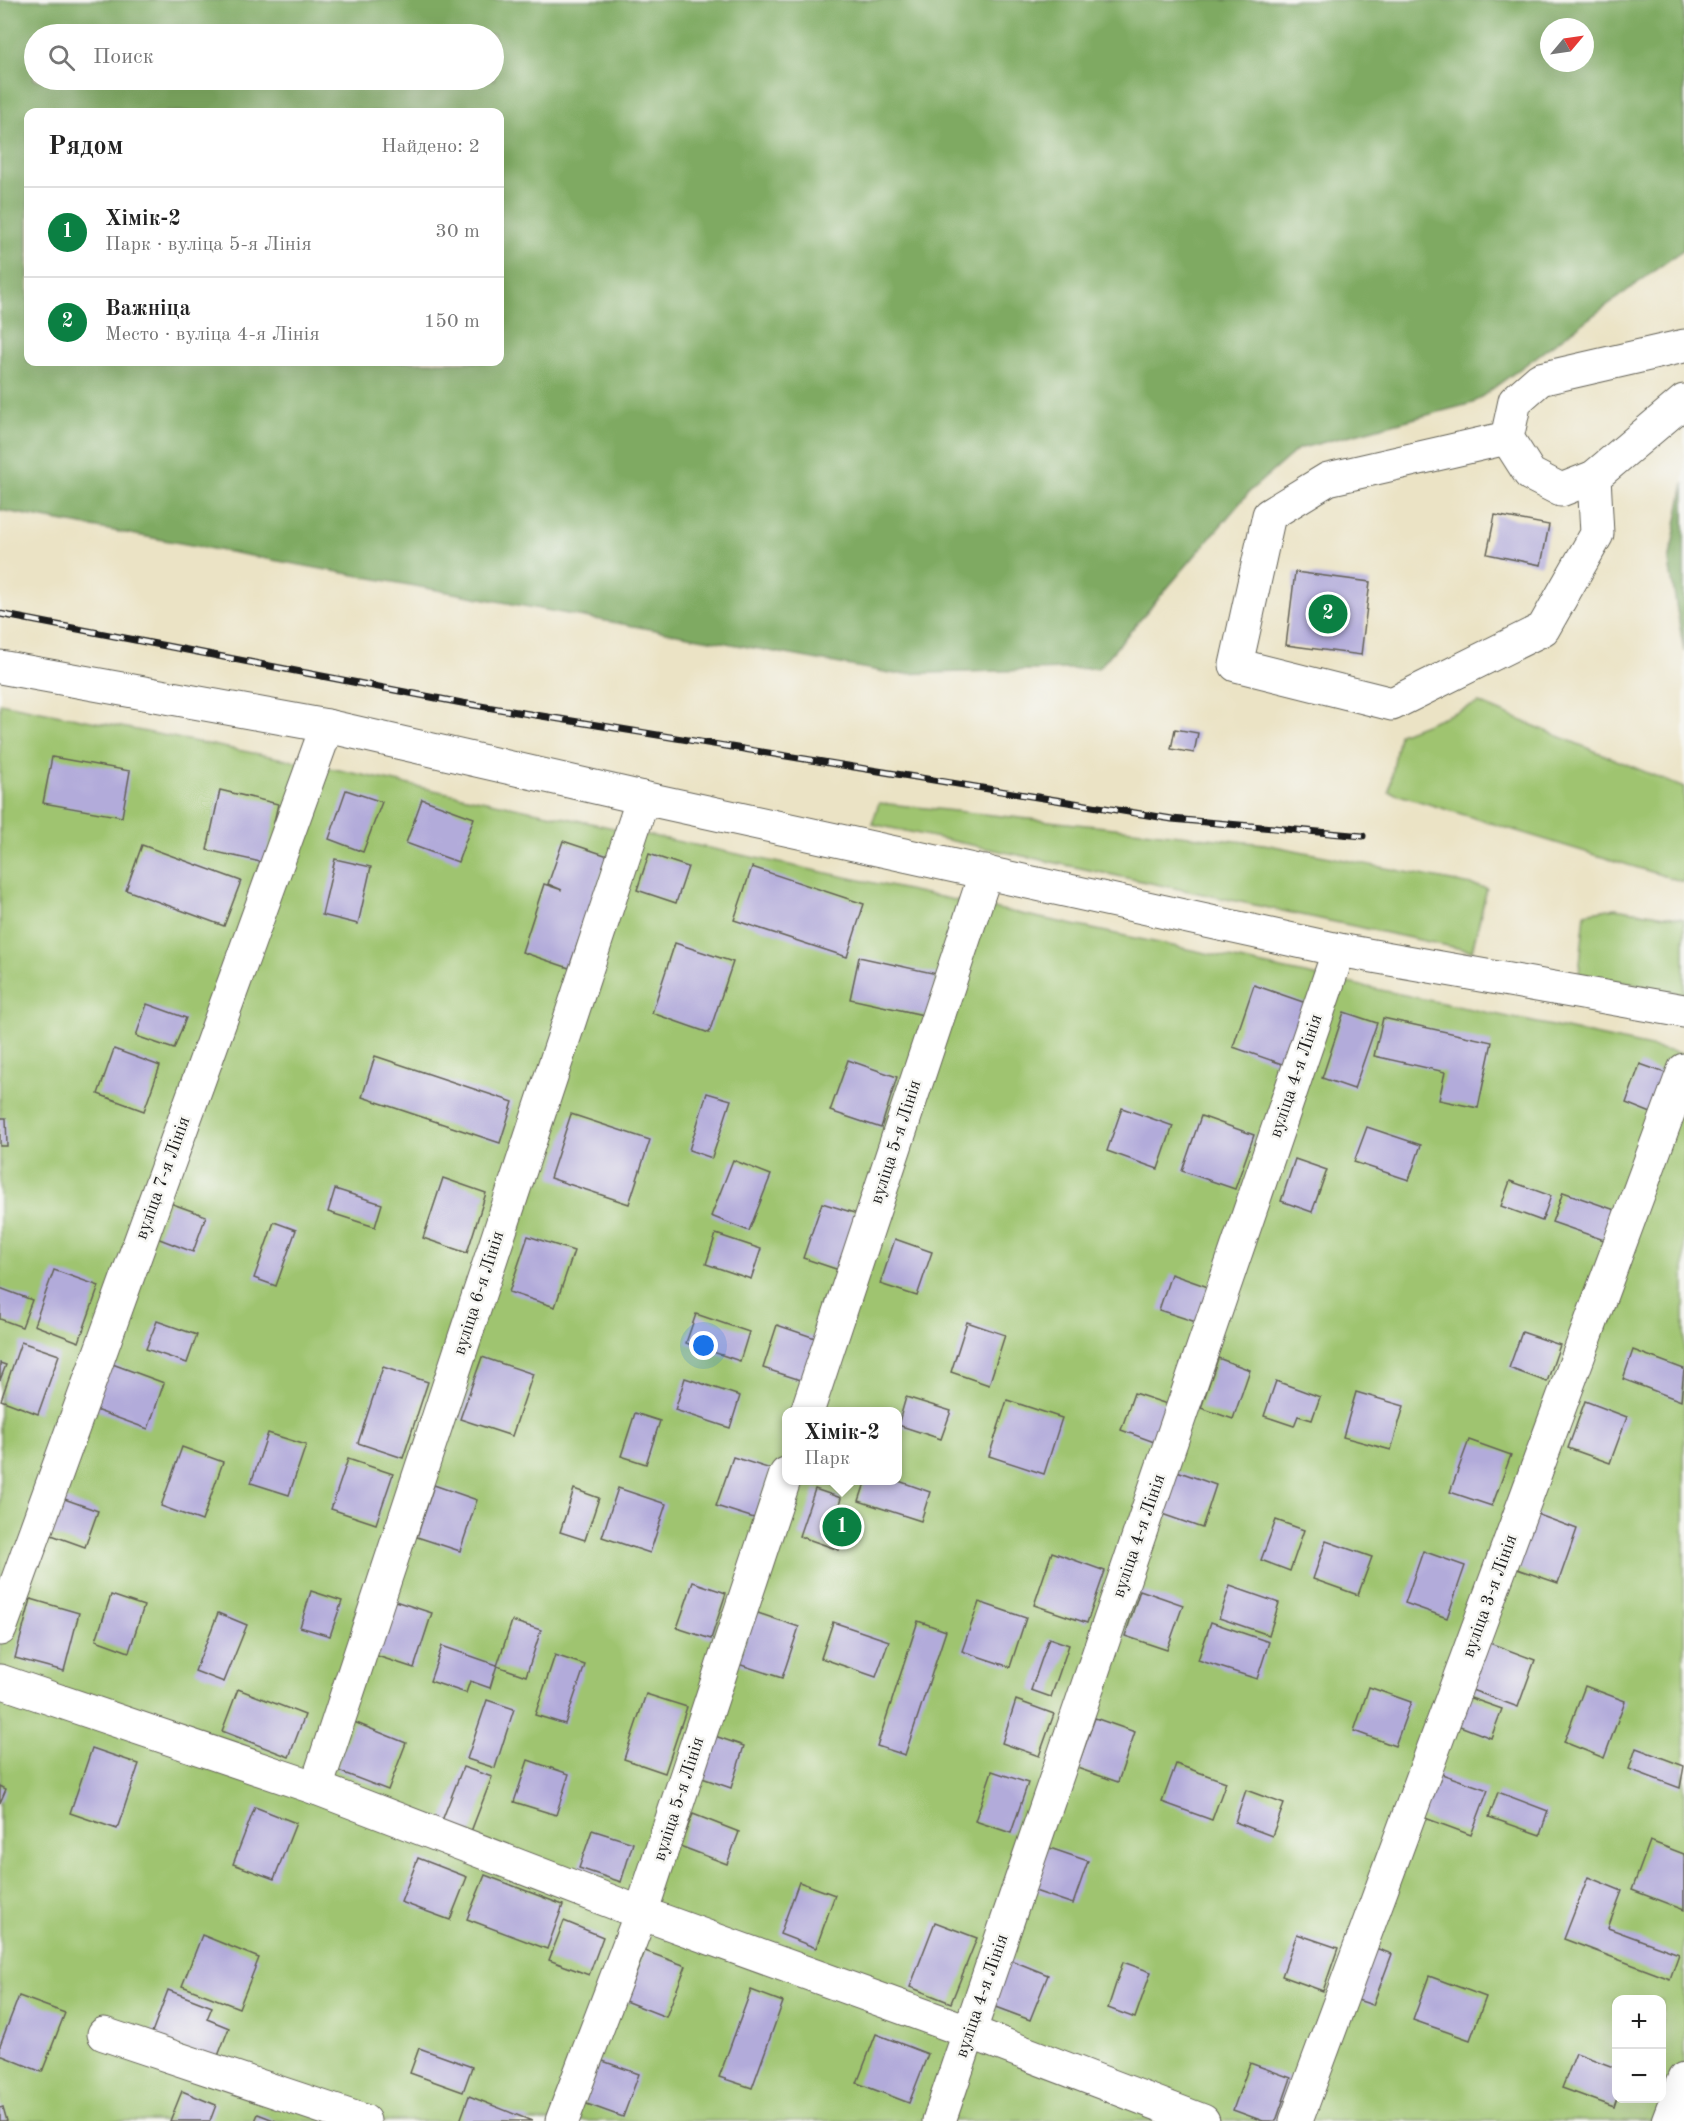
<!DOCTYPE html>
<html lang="ru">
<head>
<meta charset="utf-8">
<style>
	:root { --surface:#fff; --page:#f2f2f2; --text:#222; --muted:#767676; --line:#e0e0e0; --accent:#0b8043 }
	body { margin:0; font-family:"Old Standard TT",serif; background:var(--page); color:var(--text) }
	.controls { position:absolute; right:18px; bottom:18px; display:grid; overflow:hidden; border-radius:12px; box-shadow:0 6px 24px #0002 }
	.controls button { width:54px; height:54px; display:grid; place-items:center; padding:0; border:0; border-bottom:2px solid var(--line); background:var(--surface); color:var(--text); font:30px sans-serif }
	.compass { position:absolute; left:1540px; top:18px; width:54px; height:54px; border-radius:50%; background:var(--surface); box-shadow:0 6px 24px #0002; rotate:61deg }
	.you { position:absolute; left:704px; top:1346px; width:21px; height:21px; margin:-15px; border:4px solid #fff; border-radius:50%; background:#1a73e8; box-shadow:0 0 0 9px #1a73e833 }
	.badge { display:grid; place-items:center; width:39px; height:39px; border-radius:50%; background:var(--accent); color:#fff; font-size:20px; font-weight:700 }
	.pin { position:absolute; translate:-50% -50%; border:3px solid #fff; box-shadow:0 2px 6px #0006 }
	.popup { position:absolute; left:782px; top:1407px; width:120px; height:78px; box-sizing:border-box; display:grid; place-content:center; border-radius:12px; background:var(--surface); filter:drop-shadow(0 2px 4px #0005); font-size:20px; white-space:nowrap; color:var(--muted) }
	.popup b { font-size:22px; color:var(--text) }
	.popup::after { content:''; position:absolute; left:50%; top:100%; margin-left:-12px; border:12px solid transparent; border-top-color:var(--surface) }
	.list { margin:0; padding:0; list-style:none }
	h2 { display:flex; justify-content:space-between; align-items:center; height:78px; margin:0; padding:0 24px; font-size:26px }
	h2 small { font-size:20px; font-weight:400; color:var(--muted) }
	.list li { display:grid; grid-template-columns:39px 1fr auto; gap:18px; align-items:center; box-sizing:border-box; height:90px; padding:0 24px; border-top:2px solid var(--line) }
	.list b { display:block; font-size:22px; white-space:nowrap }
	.list p { margin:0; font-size:20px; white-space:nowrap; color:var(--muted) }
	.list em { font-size:20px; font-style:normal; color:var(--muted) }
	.icon { flex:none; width:33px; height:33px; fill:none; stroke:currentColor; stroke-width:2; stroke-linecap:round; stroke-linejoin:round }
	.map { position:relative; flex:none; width:1684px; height:2121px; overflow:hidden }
	.search { position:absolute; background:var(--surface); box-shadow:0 6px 24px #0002; left:24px; top:24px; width:480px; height:66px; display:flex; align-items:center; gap:15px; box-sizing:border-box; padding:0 21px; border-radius:33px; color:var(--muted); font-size:22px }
	.panel { position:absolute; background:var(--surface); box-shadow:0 6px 24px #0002; left:24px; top:108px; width:480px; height:258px; border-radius:12px }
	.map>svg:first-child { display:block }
	.green { fill:#9fc46f; stroke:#5e7046; stroke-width:1.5; fill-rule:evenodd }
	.forest { fill:#7faa62; stroke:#4e633f; stroke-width:1.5; fill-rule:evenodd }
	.building { fill:#b2abda }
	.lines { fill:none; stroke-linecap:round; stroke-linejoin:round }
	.minor-casing { stroke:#646257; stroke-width:35 }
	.minor { stroke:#fff; stroke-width:33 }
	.rail-casing { stroke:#1c1c1c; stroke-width:7 }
	.rail { stroke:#f6f6f2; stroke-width:4.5; stroke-dasharray:14; stroke-linecap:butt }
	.labels { text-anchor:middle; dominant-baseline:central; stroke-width:5; stroke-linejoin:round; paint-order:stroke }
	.street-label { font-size:18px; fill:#1c1c1c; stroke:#f6f6f2 }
</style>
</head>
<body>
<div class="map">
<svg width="1684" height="2121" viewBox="0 0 1684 2121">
	<rect width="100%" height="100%" fill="#f6f6f2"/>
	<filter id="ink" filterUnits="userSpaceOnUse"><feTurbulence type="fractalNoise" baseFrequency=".0167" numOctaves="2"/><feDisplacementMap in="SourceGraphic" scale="12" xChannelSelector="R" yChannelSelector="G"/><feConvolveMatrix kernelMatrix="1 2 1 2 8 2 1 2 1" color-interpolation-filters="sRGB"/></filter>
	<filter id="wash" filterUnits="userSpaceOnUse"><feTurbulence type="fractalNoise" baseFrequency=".008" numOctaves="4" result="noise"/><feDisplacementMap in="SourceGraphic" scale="24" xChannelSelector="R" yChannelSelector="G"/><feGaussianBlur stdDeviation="1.35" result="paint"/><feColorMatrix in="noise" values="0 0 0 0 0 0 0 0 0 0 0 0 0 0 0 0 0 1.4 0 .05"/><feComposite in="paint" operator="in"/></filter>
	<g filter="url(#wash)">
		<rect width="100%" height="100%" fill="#ebe3c5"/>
		<g class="green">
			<path d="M 0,703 L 339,770 L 1684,1054 L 1684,2121 L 0,2121 ZM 786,1412 L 898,1412 L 898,1480 L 786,1480 ZM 1616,2000 L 1662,2000 L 1662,2098 L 1616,2098 Z"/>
			<polygon points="1479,703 1684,788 1684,882 1389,792 1399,734"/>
			<polygon points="879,803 1264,844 1487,888 1472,951 872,824"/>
			<polygon points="1615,908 1684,919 1684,994 1579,974 1585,913"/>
		</g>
		<g class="forest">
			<path d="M 0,0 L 1684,0 L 1684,249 L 1473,403 L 1298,449 L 1251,490 L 1099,668 L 895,674 L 0,510 ZM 1549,27 L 1585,27 L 1585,63 L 1549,63 ZM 34,34 L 494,34 L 494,80 L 34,80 ZM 28,112 L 500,112 L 500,362 L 28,362 Z"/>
			<polygon points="1684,483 1684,652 1669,562"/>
		</g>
		<g id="blocks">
			<g class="building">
				<polygon points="1495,515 1549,525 1541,565 1487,554"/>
				<polygon points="1295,572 1370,582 1361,655 1286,645"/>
				<polygon points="1175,729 1198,733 1194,753 1171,749"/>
				<polygon points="52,757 130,771 122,817 43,803"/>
				<polygon points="220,790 278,804 265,863 207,850"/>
				<polygon points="346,790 382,802 363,852 329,839"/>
				<polygon points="422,799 474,818 458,862 406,843"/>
				<polygon points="563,841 608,856 569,968 522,952 544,884 562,890 548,884"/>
				<polygon points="142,845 241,881 224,926 126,890"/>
				<polygon points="649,854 688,867 676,903 637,890"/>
				<polygon points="335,859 371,867 358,924 322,915"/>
				<polygon points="752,867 864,904 847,957 734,920"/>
				<polygon points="675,943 733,962 709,1033 652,1013"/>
				<polygon points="859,957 937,974 928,1016 850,999"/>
				<polygon points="1254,985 1306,1003 1285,1065 1233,1047"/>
				<polygon points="147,1004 186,1018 174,1049 136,1036"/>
				<polygon points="1344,1012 1377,1023 1354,1089 1322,1078"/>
				<polygon points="1383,1018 1492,1042 1478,1108 1439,1100 1445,1072 1374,1056"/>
				<polygon points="114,1049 160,1066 144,1111 98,1094"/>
				<polygon points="375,1056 513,1102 500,1143 362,1097"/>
				<polygon points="848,1060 897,1077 881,1128 830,1111"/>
				<polygon points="1640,1064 1671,1075 1656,1115 1626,1103"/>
				<polygon points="707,1093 731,1100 712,1158 689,1150"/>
				<polygon points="1122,1108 1173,1126 1158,1169 1107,1151"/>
				<polygon points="571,1114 650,1140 629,1204 550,1178"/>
				<polygon points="1201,1116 1254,1135 1235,1189 1182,1171"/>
				<polygon points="0,1118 6,1118 7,1146 0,1146"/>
				<polygon points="1367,1127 1421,1145 1409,1180 1354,1162"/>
				<polygon points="1295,1159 1327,1170 1312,1212 1281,1201"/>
				<polygon points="733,1160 771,1175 749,1231 711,1216"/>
				<polygon points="443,1178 486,1193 467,1253 423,1238"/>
				<polygon points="1510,1181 1551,1196 1542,1221 1501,1206"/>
				<polygon points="335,1189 382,1204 375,1227 328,1212"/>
				<polygon points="1563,1192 1615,1210 1604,1240 1552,1222"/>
				<polygon points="170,1203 206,1216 193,1252 157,1238"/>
				<polygon points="822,1203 864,1216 845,1272 803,1258"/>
				<polygon points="274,1222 296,1230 276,1286 254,1278"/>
				<polygon points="716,1234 761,1249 751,1279 706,1264"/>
				<polygon points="528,1236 574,1251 555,1307 509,1292"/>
				<polygon points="895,1239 932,1252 917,1296 880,1284"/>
				<polygon points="54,1270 99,1286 79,1342 34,1325"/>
				<polygon points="1171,1274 1211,1288 1199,1323 1159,1310"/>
				<polygon points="0,1288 32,1300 22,1327 0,1319"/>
				<polygon points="696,1314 749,1332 740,1361 686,1343"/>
				<polygon points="157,1321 197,1335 187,1363 146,1349"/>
				<polygon points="967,1322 1005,1335 989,1385 951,1372"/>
				<polygon points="777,1325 821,1340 807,1382 763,1368"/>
				<polygon points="1522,1332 1560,1345 1547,1382 1509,1368"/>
				<polygon points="21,1342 59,1355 38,1414 1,1400"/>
				<polygon points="1633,1350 1684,1369 1681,1401 1623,1379"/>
				<polygon points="482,1357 533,1374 512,1436 460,1419"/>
				<polygon points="1218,1358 1250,1370 1233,1419 1201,1408"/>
				<polygon points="107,1362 164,1383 148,1429 90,1408"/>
				<polygon points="0,1363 6,1365 0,1380"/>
				<polygon points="383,1367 428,1382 403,1458 358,1443"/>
				<polygon points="685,1378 740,1396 730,1428 675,1410"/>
				<polygon points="1276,1381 1320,1397 1312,1420 1298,1416 1294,1426 1264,1416"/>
				<polygon points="1356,1392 1404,1406 1391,1450 1343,1437"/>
				<polygon points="1134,1393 1170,1405 1157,1443 1121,1430"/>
				<polygon points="906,1397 951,1411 941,1439 898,1425"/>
				<polygon points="1007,1400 1062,1418 1044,1474 989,1456"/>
				<polygon points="1585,1401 1627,1417 1610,1463 1568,1448"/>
				<polygon points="635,1413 660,1421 646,1464 621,1456"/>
				<polygon points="268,1433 306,1445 289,1495 251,1483"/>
				<polygon points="1469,1440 1511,1455 1492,1506 1450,1492"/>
				<polygon points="182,1447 223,1462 202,1521 161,1506"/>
				<polygon points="733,1457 771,1469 754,1518 716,1506"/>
				<polygon points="348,1459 393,1474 376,1524 331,1509"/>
				<polygon points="1177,1471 1216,1485 1202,1528 1162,1514"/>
				<polygon points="866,1480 896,1480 930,1492 921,1521 859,1501"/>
				<polygon points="434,1485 477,1500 460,1551 417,1537"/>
				<polygon points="618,1488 666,1504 650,1553 602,1537"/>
				<polygon points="574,1489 599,1498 585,1540 560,1532"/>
				<polygon points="815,1489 841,1498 838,1510 851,1515 839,1550 799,1536"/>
				<polygon points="59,1497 98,1511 85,1547 46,1533"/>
				<polygon points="1531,1512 1577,1529 1558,1583 1511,1567"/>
				<polygon points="1276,1520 1304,1530 1290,1571 1261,1560"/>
				<polygon points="1326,1541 1372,1557 1358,1595 1313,1579"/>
				<polygon points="1423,1551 1465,1566 1447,1618 1405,1603"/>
				<polygon points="1052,1552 1105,1571 1087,1623 1034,1605"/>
				<polygon points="693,1582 726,1593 711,1639 677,1628"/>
				<polygon points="1230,1586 1279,1603 1269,1635 1219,1618"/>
				<polygon points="1140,1590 1183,1605 1167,1650 1125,1636"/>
				<polygon points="311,1591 342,1601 330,1636 300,1627"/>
				<polygon points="111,1595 144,1606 129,1652 96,1640"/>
				<polygon points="31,1599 79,1613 64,1671 15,1658"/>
				<polygon points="392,1600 432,1613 414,1668 374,1655"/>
				<polygon points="979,1602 1026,1618 1010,1667 962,1651"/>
				<polygon points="755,1612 799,1627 782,1678 738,1664"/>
				<polygon points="218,1613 247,1625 224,1682 195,1671"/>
				<polygon points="512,1621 541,1630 526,1676 497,1666"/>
				<polygon points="918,1621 946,1631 905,1755 877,1746"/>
				<polygon points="833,1622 889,1641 876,1677 821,1658"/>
				<polygon points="1211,1622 1269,1642 1257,1679 1198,1660"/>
				<polygon points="1049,1638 1069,1645 1051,1697 1031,1690"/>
				<polygon points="1487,1642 1535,1660 1518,1707 1469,1689"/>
				<polygon points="442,1646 497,1665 490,1688 470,1681 466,1693 430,1681"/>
				<polygon points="555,1655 585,1665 565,1724 535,1715"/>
				<polygon points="1585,1686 1625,1701 1604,1758 1564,1742"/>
				<polygon points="1369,1687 1411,1702 1395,1746 1354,1731"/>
				<polygon points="238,1689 305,1715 289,1757 222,1731"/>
				<polygon points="646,1694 687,1707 665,1773 624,1759"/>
				<polygon points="1462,1695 1502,1709 1491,1738 1452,1723"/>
				<polygon points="487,1700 514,1709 495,1768 467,1759"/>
				<polygon points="1016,1700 1054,1714 1039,1756 1002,1743"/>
				<polygon points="1095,1718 1135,1732 1118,1782 1077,1768"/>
				<polygon points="354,1722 406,1743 388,1790 336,1770"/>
				<polygon points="715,1736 744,1746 731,1788 702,1778"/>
				<polygon points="92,1748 139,1764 117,1829 70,1813"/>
				<polygon points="1636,1748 1684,1766 1680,1788 1629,1769"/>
				<polygon points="528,1760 569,1774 556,1815 514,1802"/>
				<polygon points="1176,1764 1226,1782 1212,1820 1162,1802"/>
				<polygon points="463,1767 492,1777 470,1834 441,1823"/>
				<polygon points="992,1771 1028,1783 1011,1833 975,1821"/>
				<polygon points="1433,1771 1488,1790 1471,1835 1417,1815"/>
				<polygon points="0,1786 6,1789 0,1803"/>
				<polygon points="1246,1790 1284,1804 1272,1836 1235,1822"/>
				<polygon points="1498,1792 1548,1811 1540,1835 1489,1817"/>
				<polygon points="255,1807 296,1823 274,1879 233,1864"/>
				<polygon points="693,1814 739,1832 727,1864 680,1846"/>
				<polygon points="592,1830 633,1843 621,1882 579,1868"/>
				<polygon points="1650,1841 1684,1854 1684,1910 1632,1890"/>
				<polygon points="1047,1847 1088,1861 1073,1904 1032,1890"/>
				<polygon points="418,1858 467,1877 450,1920 401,1902"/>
				<polygon points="485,1875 563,1905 547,1949 467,1919"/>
				<polygon points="1588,1877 1622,1891 1608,1928 1679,1954 1670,1979 1564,1939"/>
				<polygon points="799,1882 835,1895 816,1948 780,1934"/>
				<polygon points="564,1921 603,1937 589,1975 549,1960"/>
				<polygon points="935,1922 977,1938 951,2003 910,1987"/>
				<polygon points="1297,1934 1338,1948 1323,1991 1282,1976"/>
				<polygon points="202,1935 259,1958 239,2008 182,1986"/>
				<polygon points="1367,1945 1392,1954 1373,2005 1348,1997"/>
				<polygon points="645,1951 686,1966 666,2017 625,2001"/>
				<polygon points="1008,1959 1048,1975 1030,2020 990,2005"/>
				<polygon points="1123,1962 1151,1972 1135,2018 1108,2008"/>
				<polygon points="1429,1976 1486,1997 1470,2040 1413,2020"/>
				<polygon points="168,1990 212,2007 207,2019 229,2028 216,2061 151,2035"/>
				<polygon points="751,1990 783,2002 752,2088 719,2077"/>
				<polygon points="19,1996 65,2013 42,2072 0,2055 0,2045"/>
				<polygon points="876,2034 928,2054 909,2103 857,2083"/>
				<polygon points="419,2048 472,2067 463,2092 410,2073"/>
				<polygon points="1576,2053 1616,2068 1617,2098 1614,2107 1562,2088"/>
				<polygon points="600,2060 639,2074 623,2117 584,2103"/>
				<polygon points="1250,2063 1291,2078 1276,2121 1263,2121 1233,2110"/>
				<polygon points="182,2091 216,2105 210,2121 170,2121"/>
				<polygon points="469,2096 532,2121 460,2121"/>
				<polygon points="3,2107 7,2121 0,2121 0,2108"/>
				<polygon points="258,2114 276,2121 255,2121"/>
			</g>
		</g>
	</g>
	<g filter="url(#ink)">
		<use href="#blocks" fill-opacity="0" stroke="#646257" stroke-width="1.5"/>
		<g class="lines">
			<defs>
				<g id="minor">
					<polyline points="1684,346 1540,379 1515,401 1507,438 1530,474 1561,490 1594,477 1684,401"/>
					<polyline points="1507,438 1328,479 1269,515 1236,665 1392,704 1543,629 1597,534 1594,477"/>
					<polyline points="0,667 327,726 643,798 1339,950 1684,1011"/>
					<polyline points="807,1412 986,872"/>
					<polyline points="0,1629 327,726"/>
					<polyline points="0,1681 316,1788 641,1913 970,2032 1203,2121"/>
					<polyline points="316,1788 643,798"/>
					<polyline points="104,2034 364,2121"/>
					<polyline points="562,2121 641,1913 786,1474"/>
					<polyline points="939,2121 1339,950"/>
					<polyline points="1296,2121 1684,1070"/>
					<polyline points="1668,2121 1684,2079"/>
				</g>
			</defs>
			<use href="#minor" class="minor-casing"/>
			<use href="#minor" class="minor"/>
			<defs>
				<polyline id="rail" points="0,614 462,703 1172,819 1363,836"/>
			</defs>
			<use href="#rail" class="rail-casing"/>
			<use href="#rail" class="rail"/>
		</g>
	</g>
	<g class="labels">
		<g class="street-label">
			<text transform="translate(1296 1076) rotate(-71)">вуліца 4-я Лінія</text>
			<text transform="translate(896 1142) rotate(-72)">вуліца 5-я Лінія</text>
			<text transform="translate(163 1178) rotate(-70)">вуліца 7-я Лінія</text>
			<text transform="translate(479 1293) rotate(-72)">вуліца 6-я Лінія</text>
			<text transform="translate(1139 1536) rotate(-71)">вуліца 4-я Лінія</text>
			<text transform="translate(1490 1596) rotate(-70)">вуліца 3-я Лінія</text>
			<text transform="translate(679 1799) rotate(-72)">вуліца 5-я Лінія</text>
			<text transform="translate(982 1996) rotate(-71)">вуліца 4-я Лінія</text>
		</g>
	</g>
</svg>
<div class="controls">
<button>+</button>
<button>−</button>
</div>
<svg class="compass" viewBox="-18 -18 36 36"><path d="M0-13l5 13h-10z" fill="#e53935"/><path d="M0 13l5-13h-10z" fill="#767676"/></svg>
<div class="you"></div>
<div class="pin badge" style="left:842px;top:1527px">1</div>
<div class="popup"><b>Хімік-2</b>Парк</div>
<div class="pin badge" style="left:1328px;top:614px">2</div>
<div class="search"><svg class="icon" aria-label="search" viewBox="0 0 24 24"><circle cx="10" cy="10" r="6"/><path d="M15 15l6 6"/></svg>Поиск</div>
<section class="panel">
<h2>Рядом<small>Найдено: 2</small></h2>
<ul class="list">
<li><span class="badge">1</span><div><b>Хімік-2</b><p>Парк · вуліца 5-я Лінія</p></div><em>30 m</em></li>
<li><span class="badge">2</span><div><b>Важніца</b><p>Место · вуліца 4-я Лінія</p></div><em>150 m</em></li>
</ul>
</section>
</div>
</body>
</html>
